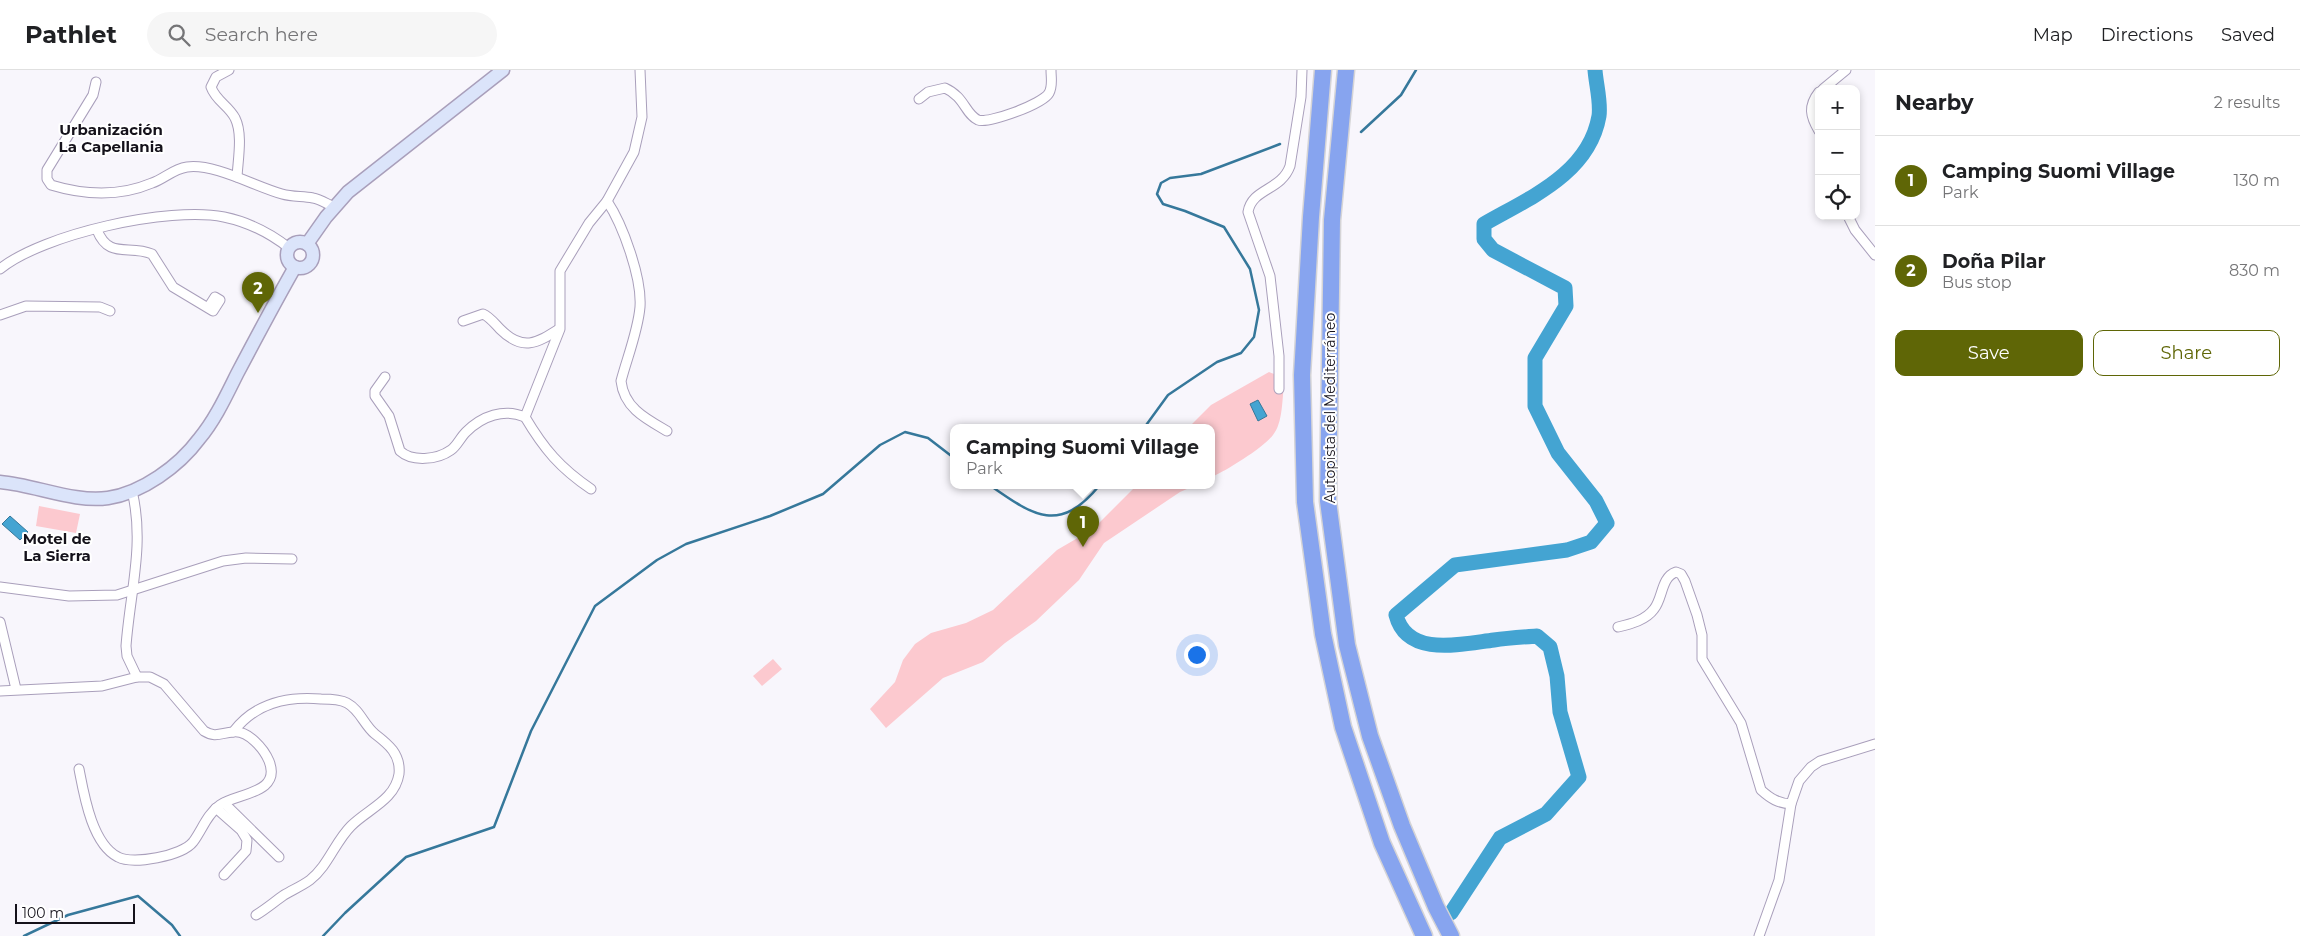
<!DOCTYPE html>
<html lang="en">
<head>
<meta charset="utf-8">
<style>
	:root { --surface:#fff; --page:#f6f6f6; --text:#202124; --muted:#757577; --line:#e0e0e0; --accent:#5f6606 }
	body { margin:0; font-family:Montserrat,sans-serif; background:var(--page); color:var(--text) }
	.controls { position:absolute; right:15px; top:15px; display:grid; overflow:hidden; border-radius:10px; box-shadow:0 2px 8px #0003 }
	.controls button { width:45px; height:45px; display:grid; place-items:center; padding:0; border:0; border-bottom:1px solid var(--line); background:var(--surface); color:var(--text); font:25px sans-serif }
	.scale { position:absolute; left:15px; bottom:12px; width:120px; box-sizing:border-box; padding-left:5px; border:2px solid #15121b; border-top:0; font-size:14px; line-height:18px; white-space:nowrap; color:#15121b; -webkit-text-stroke:4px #fff; paint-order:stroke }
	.you { position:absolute; left:1196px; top:584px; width:18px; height:18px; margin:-12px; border:4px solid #fff; border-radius:50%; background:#1a73e8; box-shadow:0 0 0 8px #1a73e833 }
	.badge { display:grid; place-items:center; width:32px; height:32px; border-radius:50%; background:var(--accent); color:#fff; font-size:16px; font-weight:700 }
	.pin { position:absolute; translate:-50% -41px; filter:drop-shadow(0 1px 2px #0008) }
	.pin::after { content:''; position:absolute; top:26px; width:18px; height:15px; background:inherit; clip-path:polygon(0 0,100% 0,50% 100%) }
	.popup { position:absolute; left:950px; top:354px; width:265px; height:65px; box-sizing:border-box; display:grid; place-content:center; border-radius:10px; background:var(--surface); filter:drop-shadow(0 1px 4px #0005); font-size:16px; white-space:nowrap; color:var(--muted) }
	.popup b { font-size:19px; color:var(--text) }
	.popup::after { content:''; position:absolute; left:50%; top:100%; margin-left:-10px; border:10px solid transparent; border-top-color:var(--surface) }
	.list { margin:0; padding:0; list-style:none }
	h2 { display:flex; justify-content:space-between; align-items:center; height:65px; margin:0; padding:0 20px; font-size:21px }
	h2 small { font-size:16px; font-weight:400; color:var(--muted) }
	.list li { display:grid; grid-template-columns:32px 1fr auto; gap:15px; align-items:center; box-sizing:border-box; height:90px; padding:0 20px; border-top:1px solid var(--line) }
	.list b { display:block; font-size:19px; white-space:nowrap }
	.list p { margin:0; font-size:16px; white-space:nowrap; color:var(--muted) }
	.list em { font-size:16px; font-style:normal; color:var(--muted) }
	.actions { display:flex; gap:10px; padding:15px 20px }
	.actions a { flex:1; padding:11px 0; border:1px solid var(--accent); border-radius:10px; text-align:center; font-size:18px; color:var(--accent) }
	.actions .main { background:var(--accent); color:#fff }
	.icon { flex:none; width:28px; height:28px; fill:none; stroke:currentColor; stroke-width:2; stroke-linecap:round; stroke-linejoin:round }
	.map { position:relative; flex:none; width:1875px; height:866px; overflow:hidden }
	header { display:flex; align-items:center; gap:30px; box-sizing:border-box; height:70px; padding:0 25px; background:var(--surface); border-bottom:1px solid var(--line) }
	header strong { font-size:24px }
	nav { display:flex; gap:28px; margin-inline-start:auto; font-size:18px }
	.search { width:350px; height:45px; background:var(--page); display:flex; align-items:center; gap:12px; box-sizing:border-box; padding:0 18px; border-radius:28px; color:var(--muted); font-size:19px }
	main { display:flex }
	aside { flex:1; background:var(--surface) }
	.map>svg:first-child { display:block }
	.green { fill:#fcc9cf }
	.water { fill:#44a4d2; stroke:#36789b }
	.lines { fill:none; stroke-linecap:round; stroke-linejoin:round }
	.stream { stroke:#36789b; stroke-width:2.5 }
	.river { stroke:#44a4d2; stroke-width:15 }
	.street-casing { stroke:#a99fbb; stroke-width:11 }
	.secondary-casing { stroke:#a99fbb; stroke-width:15 }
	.highway-casing { stroke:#d5d4d6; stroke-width:19 }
	.street { stroke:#fff; stroke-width:9 }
	.secondary { stroke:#dbe4fa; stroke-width:12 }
	.highway { stroke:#87a4ef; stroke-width:16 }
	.labels { text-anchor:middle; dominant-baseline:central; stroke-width:4; stroke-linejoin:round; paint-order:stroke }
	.street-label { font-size:14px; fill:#15121b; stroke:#fff }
	.neighbourhood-label { font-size:15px; font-weight:bold; fill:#15121b; stroke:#fff }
</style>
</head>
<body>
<header>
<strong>Pathlet</strong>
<div class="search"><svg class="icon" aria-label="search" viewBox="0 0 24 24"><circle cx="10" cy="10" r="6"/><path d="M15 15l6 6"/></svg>Search here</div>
<nav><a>Map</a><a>Directions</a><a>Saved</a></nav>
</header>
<main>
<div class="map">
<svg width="1875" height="866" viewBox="0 0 1875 866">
	<rect width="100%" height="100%" fill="#f8f6fc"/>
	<g class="green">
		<path d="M 1269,302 L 1277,305 L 1284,315 C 1282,329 1283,353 1273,365 C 1263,378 1227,400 1212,407 L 1212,358 L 1188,358 L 1211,335 Z"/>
		<polygon points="1136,416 1194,416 1180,422 1104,473 1079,510 1036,551 1005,573 983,592 943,608 886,658 870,639 895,612 903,590 915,574 931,563 966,553 993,540 1057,480 1093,459"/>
		<polygon points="39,436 80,444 76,463 36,456"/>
		<polygon points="773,589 782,599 762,616 753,606"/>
	</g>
	<g class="water">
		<polygon points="1258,330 1267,346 1258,351 1250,334"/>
		<polygon points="10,446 28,462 20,470 2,454"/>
	</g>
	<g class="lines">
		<g class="stream">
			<polyline points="1361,62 1401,25 1416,0"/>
			<polyline points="1144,358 1168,325 1217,292 1241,283 1254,267 1259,240 1250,199 1224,157 1185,141 1163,134 1157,124 1161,113 1170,108 1201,104 1280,74"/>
			<path d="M 991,416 C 1034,446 1059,464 1099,416"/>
			<polyline points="24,866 68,845 138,826 172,855 180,866"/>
			<polyline points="323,866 345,843 406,787 494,757 531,661 595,536 657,490 686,474 770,446 823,424 880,375 905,362 928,368 954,388"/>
		</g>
		<path class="river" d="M 1451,843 L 1500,768 L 1546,744 L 1579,707 L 1560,642 L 1557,606 L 1550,577 L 1537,566 C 1523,567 1508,568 1494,570 C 1462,574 1407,588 1396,545 L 1455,495 L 1567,480 L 1591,472 L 1607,453 L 1596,431 L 1558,383 L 1535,336 L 1535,288 L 1566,236 L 1565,218 L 1493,180 L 1484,169 L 1484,154 C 1529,128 1589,104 1599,46 C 1601,32 1596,14 1595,0"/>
		<defs>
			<g id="street">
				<path d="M 229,0 L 216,7 L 211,17 C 216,31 228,35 235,48 C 243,64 238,89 237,107"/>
				<path d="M 96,12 L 93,25 L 47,100 L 47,109 L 51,115 C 84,125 119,127 152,113 C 164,109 173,99 187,97 C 214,93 256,117 282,124 C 292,127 303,126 313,128 C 320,129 327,134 334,137"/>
				<polyline points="1823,19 1846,0"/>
				<path d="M 1819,22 C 1808,36 1810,46 1819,61"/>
				<path d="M 919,29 L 928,22 L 945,18 C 965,27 965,44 978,50 C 988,54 1043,34 1049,23 C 1053,16 1051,8 1051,0"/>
				<path d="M 607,131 C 623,155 642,208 640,237 C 638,261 627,288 621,311 C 624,338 646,349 667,361"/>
				<polyline points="1848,146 1855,160 1875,185"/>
				<path d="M 97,160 C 109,190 129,174 152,184 L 173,217 L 213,241 L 220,230 L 215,227 L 208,238"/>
				<path d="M 0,199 C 43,164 169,136 224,147 C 248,152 270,163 289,178"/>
				<polyline points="0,245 26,236 100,237 110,241"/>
				<path d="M 463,251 L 483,244 C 490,247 495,254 500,259 C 523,282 537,273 559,259"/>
				<path d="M 385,307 L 375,321 L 375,326 L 389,346 L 400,381 C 412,392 437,390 451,380 C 457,376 460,368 466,362 C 482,346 504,338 525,347"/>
				<path d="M 1279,319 L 1279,286 L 1270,206 L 1248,142 C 1252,118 1281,121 1290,96 L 1301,27 L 1302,0"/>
				<path d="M 591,419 C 560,398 544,379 525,347 L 560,259 L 560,201 L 589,153 L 607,131 L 634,82 L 642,47 L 640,0"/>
				<polyline points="0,517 69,526 117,525 223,491 246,488 292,489"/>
				<polyline points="0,552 16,619"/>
				<path d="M 1618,557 C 1631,554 1646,550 1654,539 C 1663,528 1661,507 1676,502 L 1681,504 L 1685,511 L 1697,545 L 1702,565 L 1702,589 L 1741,653 L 1761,720 C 1771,729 1778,733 1791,734"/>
				<path d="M 0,621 L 102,616 L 137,607 L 127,586 L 126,576 C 130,522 145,474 132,421"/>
				<path d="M 233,662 C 255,633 286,626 321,629 C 329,629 340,629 347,633 C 360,640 364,655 375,664 C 388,674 401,684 399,704 C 395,730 368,739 351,756 C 335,772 328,796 310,810 C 302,816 292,820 284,825 C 274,832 266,839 256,845"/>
				<path d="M 79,699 C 84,725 92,774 118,787 C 133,795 182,786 193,772 C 202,760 207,744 220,735 C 237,723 282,724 269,691 C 264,679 248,660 233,662 C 221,663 215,668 204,661 L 164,614 L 150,607 L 137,607"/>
				<polyline points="224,733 279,787"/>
				<polyline points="216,738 241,760 247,770 246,781 224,805"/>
				<polyline points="1759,866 1779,810 1791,734 1799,711 1811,697 1820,691 1875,674"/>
			</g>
			<g id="secondary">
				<circle cx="300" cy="185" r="13"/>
				<polyline points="307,174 326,147 348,122 503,0"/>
				<path d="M 0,412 C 35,415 75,433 108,428 C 142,423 179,396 199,369 C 215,350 226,326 237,304 C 256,268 275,232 295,197"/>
			</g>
			<g id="highway">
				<polyline points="1323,0 1311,147 1302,305 1305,432 1323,564 1343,657 1382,773 1424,866"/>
				<polyline points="1346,0 1332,150 1328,431 1347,575 1370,666 1402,756 1436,837 1451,866"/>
			</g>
		</defs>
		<use href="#street" class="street-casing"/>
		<use href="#secondary" class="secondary-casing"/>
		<use href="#highway" class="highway-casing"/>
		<use href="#street" class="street"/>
		<use href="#secondary" class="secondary"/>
		<use href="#highway" class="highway"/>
	</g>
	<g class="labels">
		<g class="street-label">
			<text transform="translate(1330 338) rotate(-90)">Autopista del Mediterráneo</text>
		</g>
		<g class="neighbourhood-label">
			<text x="111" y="59">Urbanización<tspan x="111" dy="17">La Capellania</tspan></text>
			<text x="57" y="468">Motel de<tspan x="57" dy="17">La Sierra</tspan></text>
		</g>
	</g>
</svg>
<div class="controls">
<button>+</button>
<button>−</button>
<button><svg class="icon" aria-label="locate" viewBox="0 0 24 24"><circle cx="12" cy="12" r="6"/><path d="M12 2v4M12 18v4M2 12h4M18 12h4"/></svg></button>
</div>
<div class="scale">100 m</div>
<div class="you"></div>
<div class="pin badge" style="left:1083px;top:477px">1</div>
<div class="popup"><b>Camping Suomi Village</b>Park</div>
<div class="pin badge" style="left:258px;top:243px">2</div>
</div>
<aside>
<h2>Nearby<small>2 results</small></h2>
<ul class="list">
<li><span class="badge">1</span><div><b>Camping Suomi Village</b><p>Park</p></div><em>130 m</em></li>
<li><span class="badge">2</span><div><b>Doña Pilar</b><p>Bus stop</p></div><em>830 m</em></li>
</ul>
<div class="actions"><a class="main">Save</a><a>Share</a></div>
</aside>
</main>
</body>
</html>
